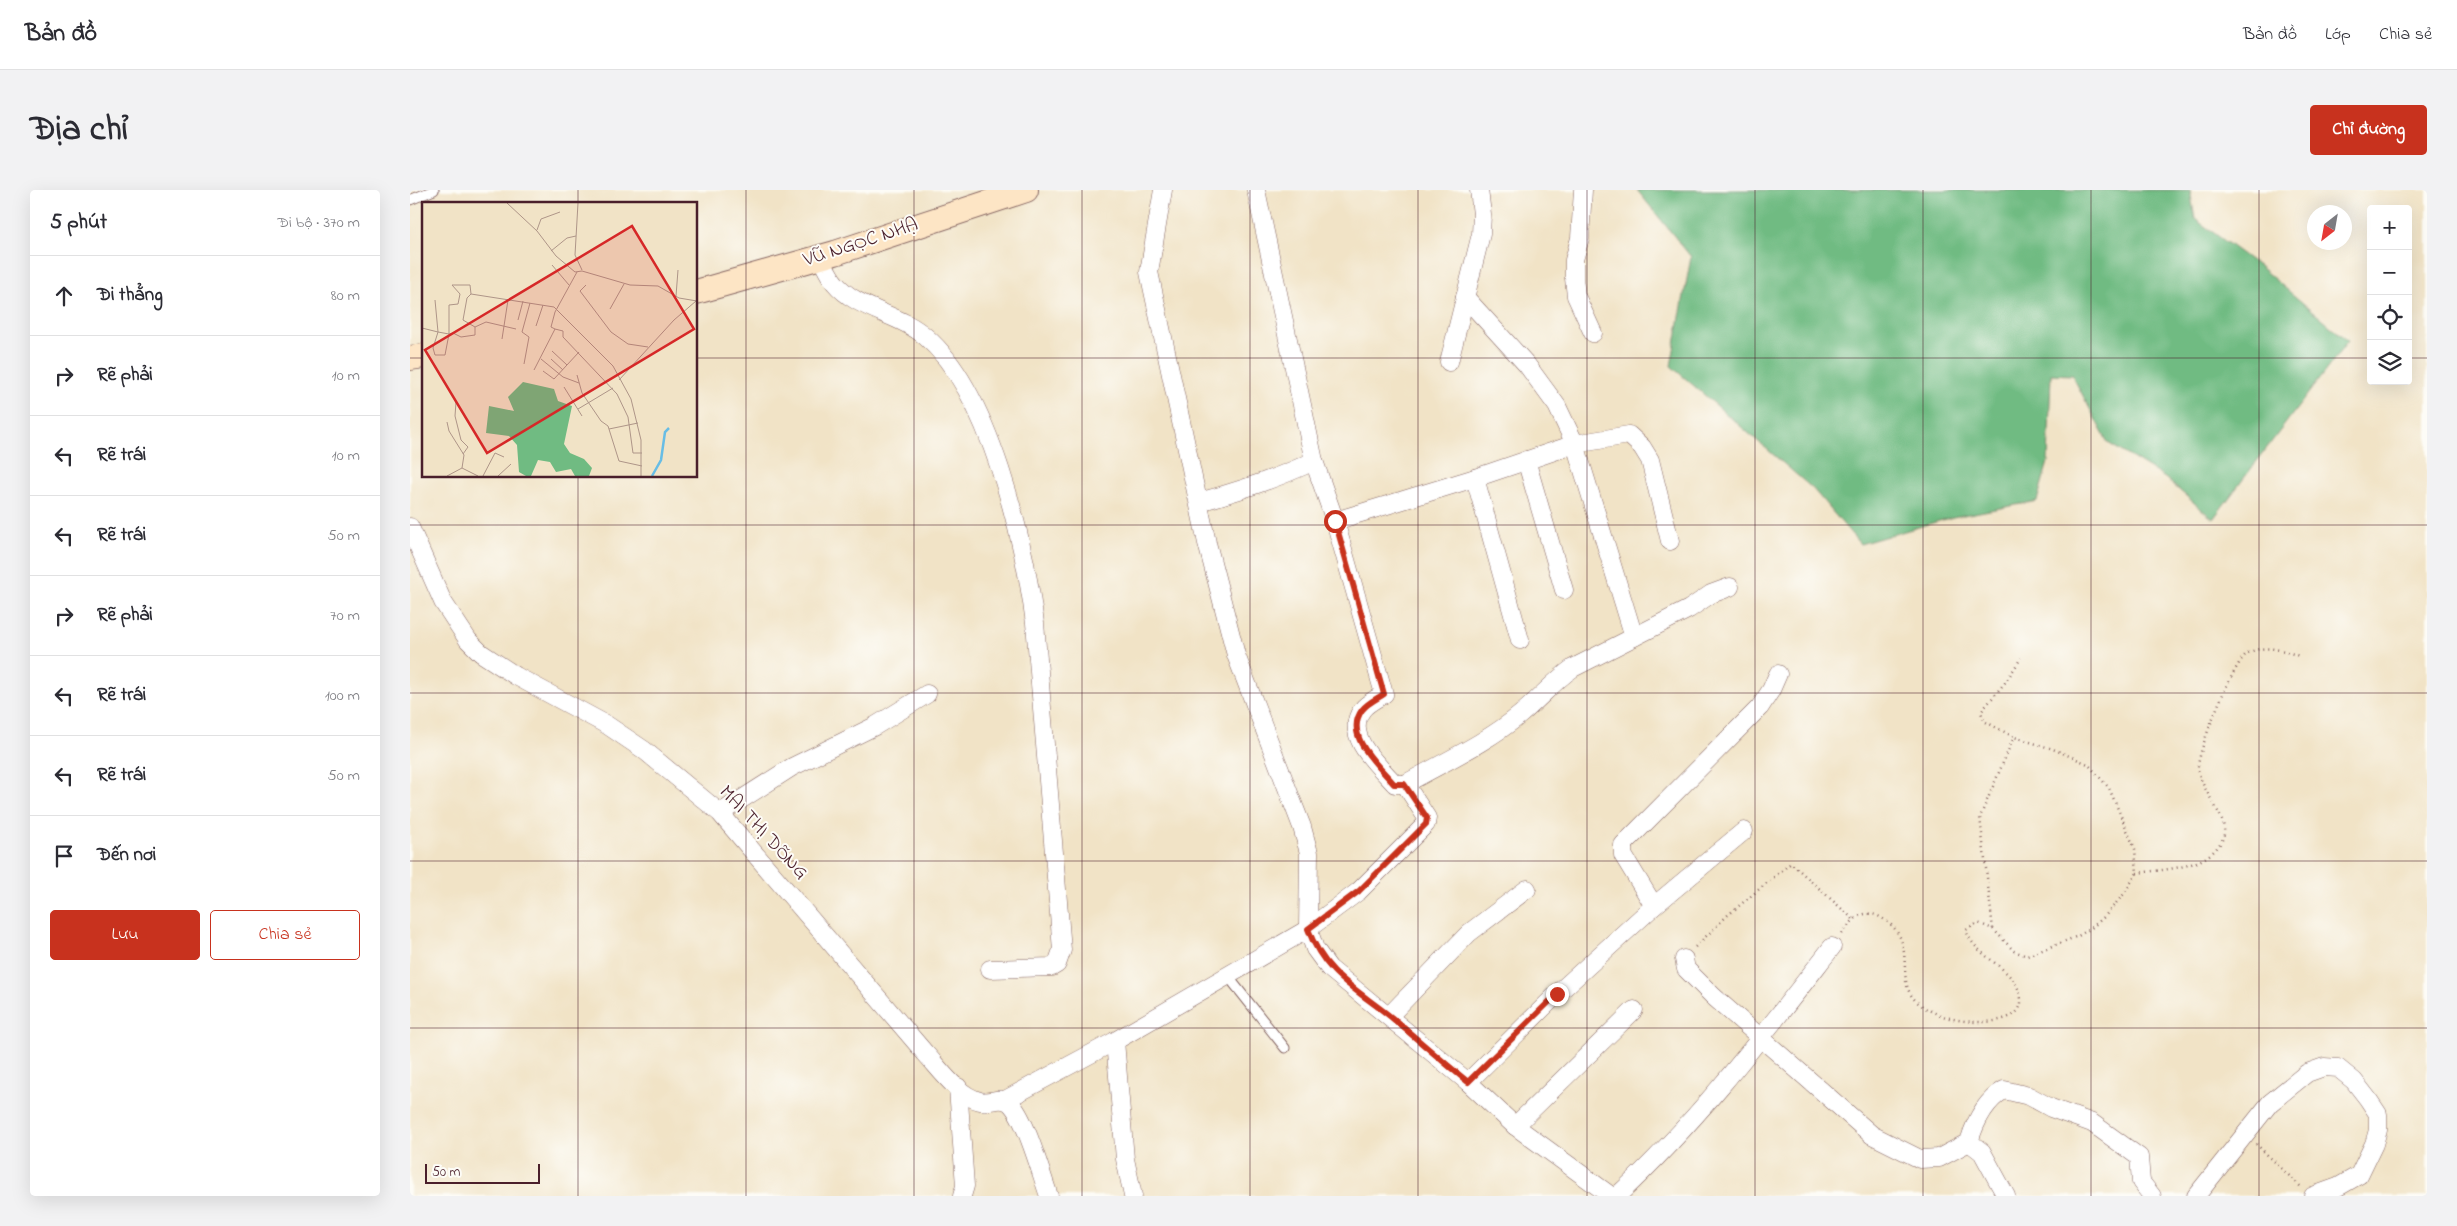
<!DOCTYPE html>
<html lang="vi">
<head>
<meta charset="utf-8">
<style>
	:root { --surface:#fff; --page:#f2f2f3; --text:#2b2b33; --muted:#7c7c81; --line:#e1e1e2; --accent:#c8321e }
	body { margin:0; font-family:"Indie Flower",sans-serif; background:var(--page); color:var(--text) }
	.controls { position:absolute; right:15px; top:15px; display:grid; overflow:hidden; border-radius:5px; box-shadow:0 5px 20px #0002 }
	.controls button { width:45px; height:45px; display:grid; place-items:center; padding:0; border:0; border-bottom:1px solid var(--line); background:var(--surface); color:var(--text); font:25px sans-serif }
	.compass { position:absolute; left:1897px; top:15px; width:45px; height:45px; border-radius:50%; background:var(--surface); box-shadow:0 5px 20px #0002; rotate:211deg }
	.scale { position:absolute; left:15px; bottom:12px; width:115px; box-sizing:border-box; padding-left:5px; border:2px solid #4a1f2b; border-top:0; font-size:14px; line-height:18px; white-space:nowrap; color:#4a1f2b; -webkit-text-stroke:4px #fdfcf7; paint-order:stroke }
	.stop { position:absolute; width:15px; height:15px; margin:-11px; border:4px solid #c8321e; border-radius:50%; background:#fff }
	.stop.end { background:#c8321e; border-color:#fff; box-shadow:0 1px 5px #0008 }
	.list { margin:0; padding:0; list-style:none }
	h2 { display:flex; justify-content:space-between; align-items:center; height:65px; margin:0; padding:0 20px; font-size:21px }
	h2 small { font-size:16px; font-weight:400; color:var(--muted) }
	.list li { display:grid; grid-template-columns:32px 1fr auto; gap:15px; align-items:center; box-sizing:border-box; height:80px; padding:0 20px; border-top:1px solid var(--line) }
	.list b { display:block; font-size:19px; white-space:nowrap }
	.list em { font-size:16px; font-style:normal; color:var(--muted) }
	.actions { display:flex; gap:10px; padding:15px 20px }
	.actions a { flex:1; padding:11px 0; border:1px solid var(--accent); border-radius:5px; text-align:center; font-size:18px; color:var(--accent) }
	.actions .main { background:var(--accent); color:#fff }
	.icon { flex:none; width:28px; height:28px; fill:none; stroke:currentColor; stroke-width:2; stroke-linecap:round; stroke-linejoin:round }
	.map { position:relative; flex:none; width:2017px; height:1006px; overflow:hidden; border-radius:5px }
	header { display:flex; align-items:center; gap:30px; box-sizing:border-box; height:70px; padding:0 25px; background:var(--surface); border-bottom:1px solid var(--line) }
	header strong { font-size:24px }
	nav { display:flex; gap:28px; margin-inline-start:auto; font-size:18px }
	.intro { display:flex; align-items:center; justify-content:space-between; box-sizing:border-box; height:120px; padding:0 30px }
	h1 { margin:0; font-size:35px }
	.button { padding:12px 22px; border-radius:5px; background:var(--accent); color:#fff; font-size:18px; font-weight:700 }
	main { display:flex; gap:30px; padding:0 30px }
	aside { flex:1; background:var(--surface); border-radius:5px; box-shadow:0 5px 20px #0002 }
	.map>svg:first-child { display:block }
	.forest { fill:#70bb82; stroke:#5d6d56 }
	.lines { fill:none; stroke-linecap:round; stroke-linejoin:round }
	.lane-casing { stroke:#846461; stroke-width:11 }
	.street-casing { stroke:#846461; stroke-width:19 }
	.secondary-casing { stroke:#846461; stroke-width:26 }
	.path { stroke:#846461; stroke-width:2.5; stroke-dasharray:1 4; stroke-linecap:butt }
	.lane { stroke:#fff; stroke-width:9 }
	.street { stroke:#fff; stroke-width:18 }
	.secondary { stroke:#fde5c5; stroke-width:24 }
	.route { stroke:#c8321e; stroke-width:6 }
	.grid { fill:none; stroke:#4a1f2b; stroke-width:1; stroke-opacity:0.55 }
	.labels { text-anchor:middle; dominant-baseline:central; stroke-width:4; stroke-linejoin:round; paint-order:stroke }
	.street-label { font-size:20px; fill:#4a1f2b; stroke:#fdfcf7 }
	.inset-river { fill:none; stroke:#68bde5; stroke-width:2.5 }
	.inset-road { fill:none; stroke:#ae9588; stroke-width:1 }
	.view { fill:#d62828; fill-opacity:0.15; stroke:#d62828; stroke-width:2.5 }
	.inset-edge { fill:none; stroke:#4a1f2b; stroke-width:2.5 }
</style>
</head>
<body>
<header>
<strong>Bản đồ</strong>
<nav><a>Bản đồ</a><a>Lớp</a><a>Chia sẻ</a></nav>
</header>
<div class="intro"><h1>Địa chỉ</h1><a class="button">Chỉ đường</a></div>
<main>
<aside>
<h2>5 phút<small>Đi bộ · 370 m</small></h2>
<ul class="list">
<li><svg class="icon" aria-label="ahead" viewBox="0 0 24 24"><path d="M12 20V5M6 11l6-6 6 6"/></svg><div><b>Đi thẳng</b></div><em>80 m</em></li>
<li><svg class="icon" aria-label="right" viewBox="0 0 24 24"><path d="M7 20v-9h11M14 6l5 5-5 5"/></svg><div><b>Rẽ phải</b></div><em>10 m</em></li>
<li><svg class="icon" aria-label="left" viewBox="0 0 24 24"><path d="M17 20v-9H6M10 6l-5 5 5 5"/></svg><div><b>Rẽ trái</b></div><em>10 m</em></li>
<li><svg class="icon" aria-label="left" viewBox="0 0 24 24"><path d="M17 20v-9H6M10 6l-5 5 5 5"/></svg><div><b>Rẽ trái</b></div><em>50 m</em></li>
<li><svg class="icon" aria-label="right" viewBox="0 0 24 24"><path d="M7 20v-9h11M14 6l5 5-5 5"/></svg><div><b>Rẽ phải</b></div><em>70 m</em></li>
<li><svg class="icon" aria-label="left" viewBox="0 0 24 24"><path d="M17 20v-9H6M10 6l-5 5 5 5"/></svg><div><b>Rẽ trái</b></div><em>100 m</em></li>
<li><svg class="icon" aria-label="left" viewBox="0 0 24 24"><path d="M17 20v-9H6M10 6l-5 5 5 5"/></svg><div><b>Rẽ trái</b></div><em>50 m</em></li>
<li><svg class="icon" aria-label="arrive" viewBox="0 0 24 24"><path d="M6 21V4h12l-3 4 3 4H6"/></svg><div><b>Đến nơi</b></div></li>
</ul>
<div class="actions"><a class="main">Lưu</a><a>Chia sẻ</a></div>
</aside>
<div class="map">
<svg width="2017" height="1006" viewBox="0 0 2017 1006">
	<rect width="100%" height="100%" fill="#fdfcf7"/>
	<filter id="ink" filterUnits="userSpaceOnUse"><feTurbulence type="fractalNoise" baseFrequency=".02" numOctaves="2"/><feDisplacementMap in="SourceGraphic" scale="10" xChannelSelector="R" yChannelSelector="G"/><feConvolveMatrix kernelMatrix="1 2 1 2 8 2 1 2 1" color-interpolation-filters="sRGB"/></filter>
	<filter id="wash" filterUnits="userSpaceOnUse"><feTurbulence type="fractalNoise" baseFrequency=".0096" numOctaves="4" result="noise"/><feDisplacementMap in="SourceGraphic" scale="20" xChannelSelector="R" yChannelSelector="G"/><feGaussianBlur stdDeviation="1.12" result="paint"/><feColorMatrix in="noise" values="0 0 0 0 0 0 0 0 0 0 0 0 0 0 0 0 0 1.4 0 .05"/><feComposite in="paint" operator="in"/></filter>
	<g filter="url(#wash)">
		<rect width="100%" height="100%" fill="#f1e3c6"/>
		<polygon class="forest" points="1227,0 1780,0 1785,29 1850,77 1938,151 1803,329 1755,288 1698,253 1662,185 1641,184 1638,272 1627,311 1543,327 1450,354 1403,299 1261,176 1281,67"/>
	</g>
	<g filter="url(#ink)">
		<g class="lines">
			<defs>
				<g id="lane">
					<polyline points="0,10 24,0"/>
					<polyline points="817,785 875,858"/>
				</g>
				<g id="street">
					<polyline points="753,0 739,82 797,353 826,465 892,637 899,663 898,739 905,759 919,778 1058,892 1105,936 1201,1006"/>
					<path d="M 846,0 L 904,271 L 925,331 L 974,504 C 968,508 957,513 952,520 C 933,546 969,576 985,594 L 995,594"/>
					<polyline points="1173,0 1170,48 1164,70 1164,88 1166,106 1183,143"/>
					<path d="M 410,67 C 415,76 419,86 425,93 C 447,120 489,123 516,147 C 580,202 614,351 625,433 L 652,760 L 647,774 L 642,777 L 580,779"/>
					<polyline points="1055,107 1117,175 1147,216 1165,254 1224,447"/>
					<polyline points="1039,172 1071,44 1072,24 1069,0"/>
					<polyline points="1116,270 1154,400"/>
					<polyline points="1065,288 1110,450"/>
					<path d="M 789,312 C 829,301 866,289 904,271"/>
					<polyline points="925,331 1065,288 1165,254 1219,245 1232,257 1240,270 1260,351"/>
					<path d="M 0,337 L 33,412 L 58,450 L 71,463 L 106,486 L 197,535 L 234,560 L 310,623 L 515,863 C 530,879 548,906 570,911 C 580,914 591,905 600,913 C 616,928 631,984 639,1006"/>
					<polyline points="310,623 382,577 465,536 517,504"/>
					<polyline points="1244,716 1334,641"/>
					<polyline points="1274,769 1276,779 1304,807 1462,945 1510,969 1529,968 1559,952"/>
					<polyline points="979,826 1059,743 1117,699"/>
					<polyline points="705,851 715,969 723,1006"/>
					<polyline points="1058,892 1147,804 1244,716 1213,665 1213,655 1350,517 1361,500 1368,484"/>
					<polyline points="548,897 555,996 552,1006"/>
					<path d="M 595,910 L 705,851 L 898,739 L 949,701 L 1016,634 L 1017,628 L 995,594 C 1034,572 1076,553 1111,524 C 1129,509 1144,491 1163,478 L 1279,419 L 1301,404 L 1320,397"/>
					<polyline points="1105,936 1224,820"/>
					<path d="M 1207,1006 C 1288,931 1354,844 1422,757"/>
					<path d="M 1596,1006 L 1572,962 L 1559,952 C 1565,932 1575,911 1594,900 L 1619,906 L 1641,918 L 1682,933 L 1729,967 L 1731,992 L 1742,1006"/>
					<polyline points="1786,1006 1860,913 1897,883 1914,877 1928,878 1944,891 1958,909 1968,924 1968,940 1964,954 1949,985 1928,997 1903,1006"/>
				</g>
				<g id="secondary">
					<polyline points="286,102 425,63 616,0"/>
					<polyline points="0,168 14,166"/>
				</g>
			</defs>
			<use href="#lane" class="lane-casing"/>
			<use href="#street" class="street-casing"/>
			<use href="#secondary" class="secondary-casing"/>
			<g class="path">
				<path d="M 1727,683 C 1755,679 1798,679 1812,650 C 1823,630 1789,601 1788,577 C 1788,560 1824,470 1838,463 C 1855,454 1872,460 1889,466"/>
				<polyline points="1583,739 1604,761 1617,766 1668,746 1680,739 1694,727 1713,705 1727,683 1725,659 1699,598 1678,574 1643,559 1604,547"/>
				<path d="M 1432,744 C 1441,732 1451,718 1468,726 C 1512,748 1482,789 1506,811 C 1527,831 1578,839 1603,825 C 1608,822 1612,815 1611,809 C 1606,776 1565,769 1556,740 L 1568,733 L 1583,739 L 1570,627 L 1604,547 L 1574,531 L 1571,522 L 1597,490 L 1611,468"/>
				<polyline points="1285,757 1318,725 1381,673 1443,729"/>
				<polyline points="1846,954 1891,997"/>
			</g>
			<use href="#lane" class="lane"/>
			<use href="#street" class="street"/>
			<use href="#secondary" class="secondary"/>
		</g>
	</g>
	<g class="lines" filter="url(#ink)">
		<path class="route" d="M 925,331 L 974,504 C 968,508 957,513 952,520 C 933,546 969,576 984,594 L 994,594 L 1017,628 L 1016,634 L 949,701 L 898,739 C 915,785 945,798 981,827 C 1007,849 1032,871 1058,892 L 1147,804"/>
	</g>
	<path class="grid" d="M 168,0 L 168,14M 336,0 L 336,1006M 504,0 L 504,1006M 672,0 L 672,1006M 840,0 L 840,1006M 1008,0 L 1008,1006M 1177,0 L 1177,1006M 1345,0 L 1345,1006M 1513,0 L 1513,1006M 1681,0 L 1681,1006M 1849,0 L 1849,1006M 0,168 L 14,168M 286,168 L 1961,168M 1998,168 L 2017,168M 168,286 L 168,1006M 0,335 L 2017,335M 0,503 L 2017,503M 0,671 L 2017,671M 0,838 L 2017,838"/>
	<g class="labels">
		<g class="street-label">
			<text transform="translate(451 53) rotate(-18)">VŨ NGỌC NHẠ</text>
			<text transform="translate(353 643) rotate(47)">MAI THỊ DÕNG</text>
		</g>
	</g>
	<g transform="translate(12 12)">
		<rect width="275" height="275" fill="#f1e3c6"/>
		<path d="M 101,180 L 132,187 L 136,199 L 150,204 L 142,242 L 148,251 L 162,257 L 170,266 L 167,274 L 153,274 L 149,267 L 134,270 L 128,260 L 116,258 L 109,274 L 104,274 L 97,270 L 95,243 L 87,234 L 64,231 L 67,204 L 92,209 L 86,195 Z" fill="#70bb82"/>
		<path class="inset-river" d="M 230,274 L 239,258 L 243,230 L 247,226"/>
		<path class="inset-road" d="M 85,1 L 115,29 L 134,54 L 153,70 L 160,69 L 208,83 L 236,84 L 257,96 L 275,99M 156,1 L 153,53 L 160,68M 115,28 L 119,17 L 138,10M 129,49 L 145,36 L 154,34M 130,63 L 147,83M 164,83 L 158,89 L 189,130 L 206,142 L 226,145M 49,92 L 48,83 L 30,83 L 38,92 L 36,102 L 27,103 L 27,132 L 23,153 L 13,153 L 11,146 L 16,130 L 27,132 L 31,131 L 39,135 L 53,133 L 53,125 L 41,118 L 45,96 L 49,92 L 132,105 L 191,164 L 209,197 L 219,238 L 219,274M 254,94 L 256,68M 188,107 L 202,82M 96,118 L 101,99M 114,124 L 121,103M 53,125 L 64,120 L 94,127M 0,126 L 16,130 L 13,98M 133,127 L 141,129 L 141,135 L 195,192 L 206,215 L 211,251 L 220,251M 80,137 L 86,98M 130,149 L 145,163M 119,157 L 141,175 L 157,181M 129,157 L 141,168M 102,162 L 107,135 L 100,130 L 108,101M 112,168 L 133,127 L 129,125 L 133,110 L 155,70M 121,169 L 132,177 L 157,150M 155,173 L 160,191 L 179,219 L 186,224 L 197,259 L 220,264M 197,178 L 252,118 L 274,99M 142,185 L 160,214M 34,200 L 33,214 L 39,238 L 46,245 L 41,252M 156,207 L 191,186M 25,220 L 27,229 L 42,253 L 40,266 L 56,274M 187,227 L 216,221M 25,274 L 40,266M 61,274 L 73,251 L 82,255M 76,274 L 89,262"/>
		<path class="view" d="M 210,24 L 272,127 L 65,251 L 3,148 Z"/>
		<rect width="275" height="275" class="inset-edge"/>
	</g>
</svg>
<div class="controls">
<button>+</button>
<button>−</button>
<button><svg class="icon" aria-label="locate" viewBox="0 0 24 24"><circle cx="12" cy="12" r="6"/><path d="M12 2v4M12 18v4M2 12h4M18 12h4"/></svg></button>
<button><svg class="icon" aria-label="layers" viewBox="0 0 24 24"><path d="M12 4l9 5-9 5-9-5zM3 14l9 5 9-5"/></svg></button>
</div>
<svg class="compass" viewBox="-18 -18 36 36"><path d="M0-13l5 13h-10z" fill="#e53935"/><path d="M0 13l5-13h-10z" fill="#7c7c81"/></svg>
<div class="scale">50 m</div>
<div class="stop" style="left:925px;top:331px"></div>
<div class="stop end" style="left:1147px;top:804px"></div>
</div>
</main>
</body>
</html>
